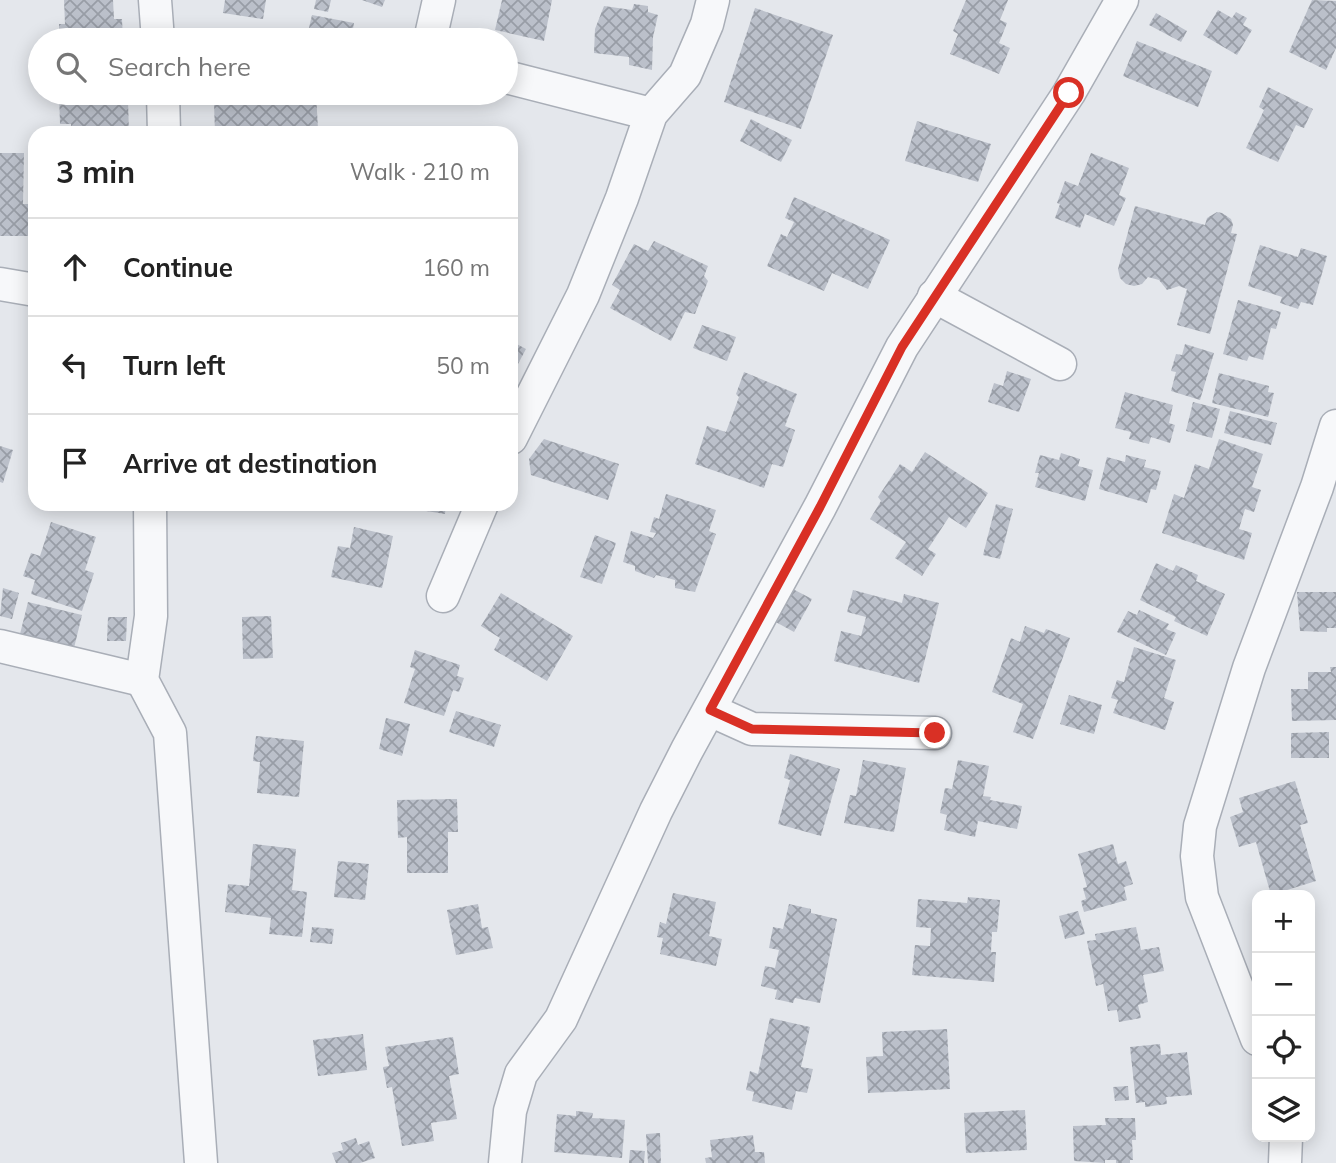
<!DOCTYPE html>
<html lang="en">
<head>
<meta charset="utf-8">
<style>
	:root { --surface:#fff; --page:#f6f6f6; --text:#222; --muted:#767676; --line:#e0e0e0 }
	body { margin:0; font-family:Mulish,sans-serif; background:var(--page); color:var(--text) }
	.controls { position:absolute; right:21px; bottom:21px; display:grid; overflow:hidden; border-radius:14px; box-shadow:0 4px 18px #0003 }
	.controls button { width:63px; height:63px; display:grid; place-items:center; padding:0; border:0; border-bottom:2px solid var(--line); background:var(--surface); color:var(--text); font:35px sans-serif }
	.stop { position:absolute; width:21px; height:21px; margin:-16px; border:5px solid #d93025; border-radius:50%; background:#fff }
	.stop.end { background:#d93025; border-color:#fff; box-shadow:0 2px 7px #0008 }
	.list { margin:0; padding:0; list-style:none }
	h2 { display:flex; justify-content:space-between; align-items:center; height:91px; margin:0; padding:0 28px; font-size:30px }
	h2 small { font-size:23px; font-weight:400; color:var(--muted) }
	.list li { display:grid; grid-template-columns:46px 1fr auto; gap:21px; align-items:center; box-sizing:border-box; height:98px; padding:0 28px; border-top:2px solid var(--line) }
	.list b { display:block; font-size:26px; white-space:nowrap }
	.list em { font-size:23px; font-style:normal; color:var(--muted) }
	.icon { flex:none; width:38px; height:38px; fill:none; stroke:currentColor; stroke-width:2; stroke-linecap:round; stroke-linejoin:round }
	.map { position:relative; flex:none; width:1336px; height:1163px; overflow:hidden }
	.search { position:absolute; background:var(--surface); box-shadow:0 4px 18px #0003; left:28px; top:28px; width:490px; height:77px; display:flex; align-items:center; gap:18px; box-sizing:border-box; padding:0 24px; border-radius:38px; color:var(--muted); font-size:26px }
	.panel { position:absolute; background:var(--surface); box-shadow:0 4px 18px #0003; left:28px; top:126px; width:490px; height:385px; border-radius:21px }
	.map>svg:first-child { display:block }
	.building { fill:url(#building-cross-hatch) }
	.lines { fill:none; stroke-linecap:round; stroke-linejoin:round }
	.minor-casing { stroke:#a9aeb7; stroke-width:35 }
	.minor { stroke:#f7f8fa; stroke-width:32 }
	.route { stroke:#d93025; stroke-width:9 }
</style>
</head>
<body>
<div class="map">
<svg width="1336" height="1163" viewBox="0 0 1336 1163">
	<defs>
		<pattern id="building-cross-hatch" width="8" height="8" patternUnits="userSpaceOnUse" patternTransform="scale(1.75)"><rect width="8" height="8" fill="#bbc0ca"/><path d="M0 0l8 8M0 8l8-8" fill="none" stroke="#989da6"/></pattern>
	</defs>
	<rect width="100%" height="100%" fill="#e4e7ec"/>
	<g class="building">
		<polygon points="64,0 113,0 114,19 122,19 123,40 59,40 59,24 65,24"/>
		<polygon points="225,0 266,0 263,19 223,13"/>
		<polygon points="316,0 331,0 328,12 314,9"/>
		<polygon points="362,0 385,0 382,7"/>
		<polygon points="502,0 552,0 544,41 495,30"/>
		<polygon points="966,0 1008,0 1000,20 1007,23 999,43 1010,48 999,74 950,54 958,34 953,31"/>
		<polygon points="1312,0 1336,1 1336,48 1326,70 1289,52"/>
		<polygon points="634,4 648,6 648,12 658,15 653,37 652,70 629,65 629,57 594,53 595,29 604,6 632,10"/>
		<polygon points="755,8 833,35 801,129 724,102"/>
		<polygon points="1218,10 1232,18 1236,12 1247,18 1243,25 1252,30 1237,55 1203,35"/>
		<polygon points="1156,13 1187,31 1181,42 1149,25"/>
		<polygon points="312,15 354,23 351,40 308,32"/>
		<polygon points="1137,41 1212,71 1198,107 1123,76"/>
		<polygon points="1268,87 1313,109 1304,128 1296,125 1278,162 1246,148 1264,110 1259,107"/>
		<polygon points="59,93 133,93 134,101 128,101 129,133 71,133 71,124 60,124"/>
		<polygon points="254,93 316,93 318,129 215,133 214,103 255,101"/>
		<polygon points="751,119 792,140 781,162 740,141"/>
		<polygon points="917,121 991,144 978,182 905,161"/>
		<polygon points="0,153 24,153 23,204 30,204 30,236 0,236"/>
		<polygon points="1091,153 1129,168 1119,195 1126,198 1114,226 1085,214 1080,228 1055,218 1060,204 1057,203 1065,181 1078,186"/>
		<polygon points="794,197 890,240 868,289 832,273 824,291 767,266 781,234 787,237 794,222 785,218"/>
		<polygon points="1135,206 1205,225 1207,218 1217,212 1222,213 1231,219 1233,225 1231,233 1237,234 1210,334 1177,325 1187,289 1179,286 1167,290 1159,280 1148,277 1142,284 1134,286 1126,284 1120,278 1118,269"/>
		<polygon points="654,241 708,266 704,276 708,281 695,314 685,312 671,341 610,308 620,290 612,285 634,244 648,251"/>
		<polygon points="1260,245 1298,257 1301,248 1327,256 1313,305 1301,302 1298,309 1280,303 1282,297 1248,286"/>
		<polygon points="1238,300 1281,312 1276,329 1271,328 1263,360 1249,356 1247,361 1223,354"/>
		<polygon points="702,325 736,337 727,361 693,348"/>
		<polygon points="511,341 526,349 511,377"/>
		<polygon points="1185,344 1214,353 1200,400 1171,391 1176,372 1171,371 1176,354 1182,355"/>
		<polygon points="1007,371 1031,379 1019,412 988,402 994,383 1003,386"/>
		<polygon points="744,372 797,394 785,426 795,430 783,467 772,464 764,488 695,464 707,426 726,432 739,397 736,394"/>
		<polygon points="1219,373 1269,386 1268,392 1274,393 1268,417 1212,403"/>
		<polygon points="1125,392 1173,405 1169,423 1175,425 1170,443 1151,437 1149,444 1129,439 1131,432 1115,428"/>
		<polygon points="1193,402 1220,409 1212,438 1186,431"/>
		<polygon points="1230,411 1277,423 1271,445 1224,433"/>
		<polygon points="544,439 619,464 608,500 531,475 529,459"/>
		<polygon points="1219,439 1263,454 1252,487 1261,490 1254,512 1245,509 1239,529 1252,533 1244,560 1162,533 1174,494 1184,498 1195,464 1209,469"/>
		<polygon points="0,446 13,450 3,483 0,482"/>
		<polygon points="925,452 988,493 966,528 949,517 928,549 936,554 922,576 895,558 906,542 870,519 881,501 878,497 900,464 912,472"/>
		<polygon points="1061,453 1080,459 1078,466 1093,470 1085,501 1035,487 1039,473 1035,473 1040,455 1059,460"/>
		<polygon points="1126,455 1146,460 1144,467 1161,471 1156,490 1151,489 1147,503 1099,489 1107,457 1125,462"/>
		<polygon points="666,494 716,510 709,531 716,534 695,592 675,588 675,580 656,575 654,578 635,571 635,566 623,562 631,531 653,538 656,533 650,532 654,517 659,519"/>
		<polygon points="415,504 446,504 445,514 414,509"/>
		<polygon points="996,504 1013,509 1000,559 983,555"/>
		<polygon points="51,522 96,537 85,570 94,573 82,611 31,594 35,580 23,576 31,553 40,556"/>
		<polygon points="354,527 393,536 382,588 331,577 338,546 350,548"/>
		<polygon points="595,535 616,543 602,584 580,577"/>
		<polygon points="1156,563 1173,571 1176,565 1198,575 1196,581 1225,594 1207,636 1174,621 1176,617 1140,600"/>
		<polygon points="789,587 812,599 794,632 772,620"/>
		<polygon points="3,588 19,593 12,619 0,616"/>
		<polygon points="853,590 902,603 904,594 939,603 919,683 834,661 841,631 861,636 866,617 847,612"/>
		<polygon points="1297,592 1336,592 1336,628 1327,628 1327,632 1300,631"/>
		<polygon points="501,593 573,636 547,681 494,650 500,638 481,626"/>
		<polygon points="28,602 82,615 74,648 20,634"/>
		<polygon points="1139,610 1169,624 1166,629 1176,633 1166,655 1117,632 1128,611 1137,615"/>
		<polygon points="271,616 273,658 243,659 242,617"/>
		<polygon points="108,617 127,617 126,641 107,641"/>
		<polygon points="1025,626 1044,633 1046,629 1070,638 1033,739 1013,732 1023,704 992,692 1011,638 1020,642"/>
		<polygon points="1134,647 1176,660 1164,698 1174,702 1165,730 1113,713 1118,700 1111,698 1117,680 1124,682"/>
		<polygon points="415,650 460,665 457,676 464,678 459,692 453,690 444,716 404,703 415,669 410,667"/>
		<polygon points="1330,667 1336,667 1336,720 1292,721 1291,689 1308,689 1308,672 1331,672"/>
		<polygon points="1069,695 1102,705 1094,734 1060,724"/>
		<polygon points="456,711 501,725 494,747 449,732"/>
		<polygon points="386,718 410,724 402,756 379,749"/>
		<polygon points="1329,732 1329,758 1291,758 1291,733"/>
		<polygon points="256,736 304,741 299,797 257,793 260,762 253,761"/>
		<polygon points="790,754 840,769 821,836 778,824 790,780 784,778"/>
		<polygon points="863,760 906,768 894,832 844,823 850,795 856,796"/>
		<polygon points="958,760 989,766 983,796 991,797 990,800 1022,806 1017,829 978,821 975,837 944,830 947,815 940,813 945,788 952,789"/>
		<polygon points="1295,781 1308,823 1300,825 1316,881 1271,895 1256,842 1239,847 1230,817 1243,812 1239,798"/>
		<polygon points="457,799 458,832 448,832 448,873 407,873 407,837 398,838 397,800"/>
		<polygon points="253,844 296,849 292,890 307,892 302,937 269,934 271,918 225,912 228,884 249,886"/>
		<polygon points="1113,844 1118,864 1126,861 1133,884 1124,887 1127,900 1084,912 1081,901 1086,899 1083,888 1087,887 1078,854"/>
		<polygon points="338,861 369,864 365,900 334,897"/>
		<polygon points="673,893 716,902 709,936 722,939 716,966 660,954 663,938 657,937 660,922 666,924"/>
		<polygon points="968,897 1000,900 997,932 992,932 991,952 996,952 994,982 912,975 915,945 930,946 931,928 916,927 918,899 967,903"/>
		<polygon points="478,904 482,928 488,927 493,948 456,955 447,910"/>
		<polygon points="789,904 811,909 811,913 837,919 820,1003 795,998 793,1003 775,999 777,990 761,986 765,966 775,968 779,950 769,948 773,927 783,929"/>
		<polygon points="1078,911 1085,934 1065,939 1059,916"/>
		<polygon points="312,927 334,929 332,944 310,942"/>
		<polygon points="1136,927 1141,950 1159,947 1164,971 1143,975 1148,1002 1138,1005 1141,1018 1119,1022 1117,1010 1108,1011 1103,984 1096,986 1087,941 1096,940 1095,934"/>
		<polygon points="770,1018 810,1027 801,1067 813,1069 807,1093 796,1091 792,1110 752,1101 754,1092 746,1090 750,1071 758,1074"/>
		<polygon points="947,1029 950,1089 868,1093 866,1057 883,1056 882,1032"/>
		<polygon points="363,1034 367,1070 318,1076 313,1040"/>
		<polygon points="453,1037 459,1074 449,1076 457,1119 431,1123 434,1141 402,1146 392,1087 387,1088 383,1067 389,1066 385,1047"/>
		<polygon points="1160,1044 1161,1055 1187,1052 1192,1095 1166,1097 1167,1104 1145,1107 1145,1102 1136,1103 1130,1047"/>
		<polygon points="1128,1086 1129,1100 1115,1101 1113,1087"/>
		<polygon points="1025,1110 1027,1150 966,1153 964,1113"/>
		<polygon points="576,1111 593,1113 592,1118 625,1120 622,1158 554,1152 557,1114 576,1116"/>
		<polygon points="1105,1118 1135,1118 1136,1140 1132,1140 1133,1160 1130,1160 1130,1163 1116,1163 1116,1160 1105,1160 1105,1163 1074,1161 1073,1126 1106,1125"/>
		<polygon points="660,1133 661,1163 648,1163 646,1134"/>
		<polygon points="753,1135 755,1152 764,1152 765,1163 706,1163 705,1158 712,1157 710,1140"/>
		<polygon points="356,1138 358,1145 369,1141 375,1158 360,1163 336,1163 332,1153 343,1150 341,1143"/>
		<polygon points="630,1150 645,1151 644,1163 629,1163"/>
	</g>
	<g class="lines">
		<defs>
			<g id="minor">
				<polyline points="155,0 158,40"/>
				<polyline points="430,40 439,0"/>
				<polyline points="506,77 651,114"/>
				<polyline points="163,93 164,133"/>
				<polyline points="0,284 35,290"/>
				<polyline points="934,296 1060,364"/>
				<polyline points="511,438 583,295 622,198 651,114 685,75 707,24 713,0"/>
				<polyline points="150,504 151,616 142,680 170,733 201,1163"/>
				<polyline points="443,596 482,504"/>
				<polyline points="0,646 142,680"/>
				<polyline points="710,710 752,729 935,733"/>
				<polyline points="1257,1039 1202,897 1197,856 1200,826 1249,668 1317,487 1336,426"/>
				<polyline points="505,1163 510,1111 521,1074 561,1019 656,811 687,750 820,507 902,347 1069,93 1122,0"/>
				<polyline points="1285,1163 1286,1137"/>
			</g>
		</defs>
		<use href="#minor" class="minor-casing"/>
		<use href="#minor" class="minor"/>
	</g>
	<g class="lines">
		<polyline class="route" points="935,733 752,729 710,710 820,507 902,347 1069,93"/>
	</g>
</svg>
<div class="controls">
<button>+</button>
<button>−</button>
<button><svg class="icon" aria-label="locate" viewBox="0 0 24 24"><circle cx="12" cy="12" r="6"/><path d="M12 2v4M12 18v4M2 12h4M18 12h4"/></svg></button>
<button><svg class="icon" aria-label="layers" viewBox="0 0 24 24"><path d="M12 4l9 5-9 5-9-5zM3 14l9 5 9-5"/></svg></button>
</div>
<div class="stop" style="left:1069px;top:93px"></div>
<div class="stop end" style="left:935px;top:733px"></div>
<div class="search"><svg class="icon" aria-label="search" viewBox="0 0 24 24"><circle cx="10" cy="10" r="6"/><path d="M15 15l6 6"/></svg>Search here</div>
<section class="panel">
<h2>3 min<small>Walk · 210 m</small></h2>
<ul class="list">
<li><svg class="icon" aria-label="ahead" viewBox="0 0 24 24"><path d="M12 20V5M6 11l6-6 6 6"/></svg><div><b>Continue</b></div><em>160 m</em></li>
<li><svg class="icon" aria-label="left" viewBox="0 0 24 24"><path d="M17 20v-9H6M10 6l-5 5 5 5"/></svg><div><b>Turn left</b></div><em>50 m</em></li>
<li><svg class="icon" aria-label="arrive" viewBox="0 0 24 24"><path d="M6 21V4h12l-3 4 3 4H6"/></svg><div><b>Arrive at destination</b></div></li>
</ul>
</section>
</div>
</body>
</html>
